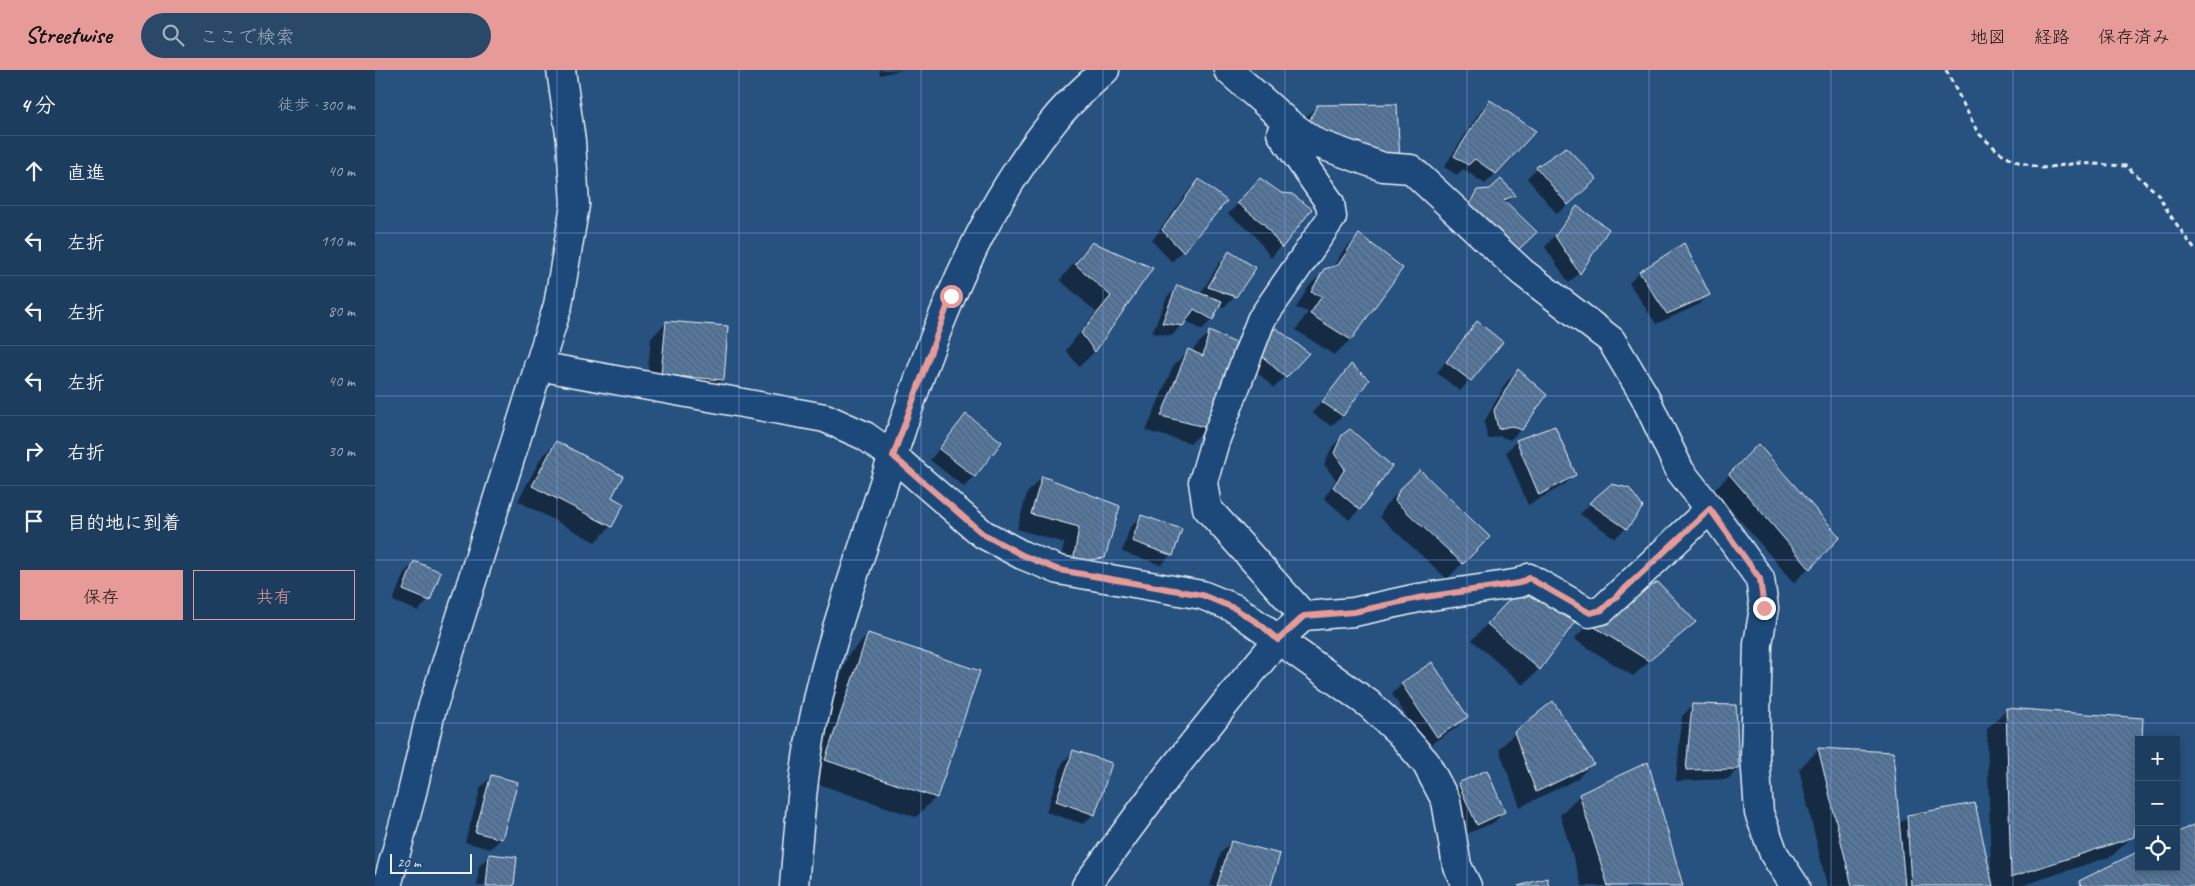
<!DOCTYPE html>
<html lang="ja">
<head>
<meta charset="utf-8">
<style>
	:root { --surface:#1d3d5f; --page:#2a4868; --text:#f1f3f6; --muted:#a0aebd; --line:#3b5674; --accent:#e69b98 }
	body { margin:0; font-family:Caveat,"Klee One",sans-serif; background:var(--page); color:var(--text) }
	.controls { position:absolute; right:15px; bottom:15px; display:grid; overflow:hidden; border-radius:0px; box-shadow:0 2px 8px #0003 }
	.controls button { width:45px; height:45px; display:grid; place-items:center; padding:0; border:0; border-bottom:1px solid var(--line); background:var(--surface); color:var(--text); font:25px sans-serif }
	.scale { position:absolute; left:15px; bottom:12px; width:82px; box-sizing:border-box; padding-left:5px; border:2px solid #e8f1f8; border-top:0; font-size:14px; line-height:18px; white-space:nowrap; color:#e8f1f8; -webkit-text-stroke:4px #1f4a7a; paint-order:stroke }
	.stop { position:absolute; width:15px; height:15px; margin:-11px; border:4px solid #e69b98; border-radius:50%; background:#fff }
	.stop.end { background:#e69b98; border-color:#fff; box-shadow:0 1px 5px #0008 }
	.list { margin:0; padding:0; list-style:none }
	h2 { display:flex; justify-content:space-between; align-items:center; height:65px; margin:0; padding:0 20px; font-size:21px }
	h2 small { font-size:16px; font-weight:400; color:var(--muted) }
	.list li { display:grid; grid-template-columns:32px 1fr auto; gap:15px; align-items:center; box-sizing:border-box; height:70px; padding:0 20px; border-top:1px solid var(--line) }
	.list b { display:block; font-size:19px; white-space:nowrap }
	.list em { font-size:16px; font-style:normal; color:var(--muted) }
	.actions { display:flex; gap:10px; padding:15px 20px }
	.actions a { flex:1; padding:11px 0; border:1px solid var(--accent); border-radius:0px; text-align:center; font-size:18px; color:var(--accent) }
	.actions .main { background:var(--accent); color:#111 }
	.icon { flex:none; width:28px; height:28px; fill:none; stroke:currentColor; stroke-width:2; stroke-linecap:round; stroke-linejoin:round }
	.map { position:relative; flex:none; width:1820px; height:816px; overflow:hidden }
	header { display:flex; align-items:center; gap:30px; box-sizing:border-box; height:70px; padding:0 25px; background:var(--accent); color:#111 }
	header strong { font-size:24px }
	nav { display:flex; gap:28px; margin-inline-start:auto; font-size:18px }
	.search { width:350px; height:45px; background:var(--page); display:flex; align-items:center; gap:12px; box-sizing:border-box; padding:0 18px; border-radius:28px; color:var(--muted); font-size:19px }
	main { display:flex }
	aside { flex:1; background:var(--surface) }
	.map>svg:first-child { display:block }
	.shadow { fill:#0007 }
	.building { fill:url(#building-back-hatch); stroke:#e8f1f8 }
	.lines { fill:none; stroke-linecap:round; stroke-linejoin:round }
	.minor-casing { stroke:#e8f1f8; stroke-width:31 }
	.path { stroke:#e8f1f8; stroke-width:3; stroke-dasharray:5 4; stroke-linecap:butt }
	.minor { stroke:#1f4a7a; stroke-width:28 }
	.route { stroke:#e69b98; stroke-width:6 }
	.grid { fill:none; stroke:#82a0e8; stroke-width:1; stroke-opacity:0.55 }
</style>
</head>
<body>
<header>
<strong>Streetwise</strong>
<div class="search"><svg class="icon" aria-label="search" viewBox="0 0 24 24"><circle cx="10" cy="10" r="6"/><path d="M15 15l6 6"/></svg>ここで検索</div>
<nav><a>地図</a><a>経路</a><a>保存済み</a></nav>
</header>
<main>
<aside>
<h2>4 分<small>徒歩 · 300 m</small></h2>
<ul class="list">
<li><svg class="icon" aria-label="ahead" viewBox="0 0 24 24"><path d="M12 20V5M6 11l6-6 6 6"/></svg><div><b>直進</b></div><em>40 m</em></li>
<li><svg class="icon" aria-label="left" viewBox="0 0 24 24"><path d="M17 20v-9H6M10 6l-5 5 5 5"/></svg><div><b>左折</b></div><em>110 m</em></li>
<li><svg class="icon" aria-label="left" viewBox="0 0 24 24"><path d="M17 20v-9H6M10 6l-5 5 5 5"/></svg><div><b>左折</b></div><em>80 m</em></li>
<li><svg class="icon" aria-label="left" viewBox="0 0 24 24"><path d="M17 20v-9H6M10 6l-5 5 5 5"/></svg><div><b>左折</b></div><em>40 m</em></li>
<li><svg class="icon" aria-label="right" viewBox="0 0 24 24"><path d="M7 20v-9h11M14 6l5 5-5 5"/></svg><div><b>右折</b></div><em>30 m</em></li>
<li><svg class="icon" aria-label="arrive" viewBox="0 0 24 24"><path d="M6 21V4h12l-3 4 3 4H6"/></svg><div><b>目的地に到着</b></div></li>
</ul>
<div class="actions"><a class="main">保存</a><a>共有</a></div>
</aside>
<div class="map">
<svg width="1820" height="816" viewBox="0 0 1820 816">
	<defs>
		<pattern id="building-back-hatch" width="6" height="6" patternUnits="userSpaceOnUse" patternTransform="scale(1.25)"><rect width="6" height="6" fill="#57789d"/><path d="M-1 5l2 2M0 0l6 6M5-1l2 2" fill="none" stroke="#4f6278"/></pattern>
	</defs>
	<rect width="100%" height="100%" fill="#27517f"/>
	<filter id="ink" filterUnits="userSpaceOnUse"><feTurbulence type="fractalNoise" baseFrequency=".02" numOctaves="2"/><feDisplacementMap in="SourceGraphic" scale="10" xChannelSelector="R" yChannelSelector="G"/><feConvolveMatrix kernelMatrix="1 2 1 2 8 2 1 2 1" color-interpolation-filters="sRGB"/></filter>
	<g filter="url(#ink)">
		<g class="shadow">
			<polygon points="504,0 527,0 505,5"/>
			<polygon points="1116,31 1121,103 1110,114 1088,99 1082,105 1069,97 1105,42"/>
			<polygon points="942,36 1024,92 969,87 931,87 926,52"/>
			<polygon points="1162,98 1210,120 1182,144 1152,108"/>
			<polygon points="824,110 807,181 797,192 777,171 813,121"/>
			<polygon points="886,110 906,124 935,139 896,188 879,164 853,144"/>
			<polygon points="1103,122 1139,125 1131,133 1128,194 1092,132"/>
			<polygon points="1202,138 1232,159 1204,203 1194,213 1170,177"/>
			<polygon points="984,165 1026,199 975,270 959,285 921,260 933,242 921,238 934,216 950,200 957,198 968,181"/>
			<polygon points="717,173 776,199 719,282 704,297 691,280 721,242 685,210 702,189"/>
			<polygon points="1308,175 1334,224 1323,235 1281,254 1254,213 1264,203"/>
			<polygon points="855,183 860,226 849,237 844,235 837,249 827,260 810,250 797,266 777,263 792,227 803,217 825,225 844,193"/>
			<polygon points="1102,252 1095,310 1085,321 1062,303 1092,263"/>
			<polygon points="291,253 348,310 333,325 271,320 276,268"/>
			<polygon points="835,262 832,357 816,373 771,361 798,296 813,281 818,283 819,278"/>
			<polygon points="879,279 932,283 899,318 868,289"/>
			<polygon points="976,296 992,310 967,346 956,356 937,343"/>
			<polygon points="1143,301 1146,359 1135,370 1124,366 1113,369 1109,352 1132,311"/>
			<polygon points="591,346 599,406 589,417 555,390"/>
			<polygon points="968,366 1016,397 984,440 974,450 949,428 961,410 949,394 957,377"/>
			<polygon points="1142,371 1199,405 1189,415 1153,435 1131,382"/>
			<polygon points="181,372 235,428 247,434 236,456 220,472 143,431 166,388"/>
			<polygon points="1383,376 1463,467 1419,513 1339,420"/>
			<polygon points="667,407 729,487 713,503 683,507 689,473 642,459 652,423"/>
			<polygon points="1025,420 1113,467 1072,509 1005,447 1009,437"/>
			<polygon points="1215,434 1251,458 1240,468 1205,444"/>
			<polygon points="766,447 796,485 786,495 747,482 755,457"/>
			<polygon points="40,492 54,530 43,541 18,531 29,503"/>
			<polygon points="1130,535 1198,553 1164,599 1148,615 1097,570"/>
			<polygon points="1319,552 1258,606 1199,569 1214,554"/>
			<polygon points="493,565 561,727 541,747 431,710 473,585"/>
			<polygon points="1027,614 1091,647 1081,658 1051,677 1017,624"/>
			<polygon points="1318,635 1363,699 1353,709 1301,711 1307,646"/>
			<polygon points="1632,639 1764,670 1758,766 1737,786 1646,816 1452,816 1424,699 1444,679 1523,755 1533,746 1616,804 1612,659"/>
			<polygon points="1140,663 1217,694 1202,709 1145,737 1124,679"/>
			<polygon points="699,681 719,744 708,754 671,742 688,692"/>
			<polygon points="117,706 126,769 115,779 90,772 106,717"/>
			<polygon points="1084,714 1129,742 1118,753 1091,764 1074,724"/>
			<polygon points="1205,725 1307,816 1207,816 1185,745"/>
			<polygon points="856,772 895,816 835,816 846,783"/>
			<polygon points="115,785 137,816 102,816 104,796"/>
		</g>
		<g class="building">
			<polygon points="1115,30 1161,61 1121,104 1100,89 1093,95 1079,86"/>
			<polygon points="1022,34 1025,92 1002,87 985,72 946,72 932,56 942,35"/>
			<polygon points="1191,77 1222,109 1193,135 1161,97"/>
			<polygon points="885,108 906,123 917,124 937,139 907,178 889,154 862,133"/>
			<polygon points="824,109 852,131 808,182 787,160"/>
			<polygon points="1126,109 1141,125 1129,130 1162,162 1139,184 1092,138 1102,120 1115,119"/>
			<polygon points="1202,136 1234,159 1205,204 1180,166"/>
			<polygon points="984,164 1028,198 976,270 935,244 947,226 936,222 949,199 963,195"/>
			<polygon points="717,172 778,198 720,282 706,263 736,226 700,194"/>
			<polygon points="1309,173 1335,225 1292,244 1264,202"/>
			<polygon points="854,181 881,198 861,227 833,217"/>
			<polygon points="802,215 847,231 838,250 819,239 808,256 787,253"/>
			<polygon points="291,251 353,256 349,310 286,305"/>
			<polygon points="1102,251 1128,272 1096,311 1071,292"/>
			<polygon points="901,258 934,283 911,308 878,278"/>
			<polygon points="834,261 863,274 833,358 786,346 813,279 828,286"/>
			<polygon points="976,294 994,310 968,346 947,332"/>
			<polygon points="1143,299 1172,325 1147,360 1136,356 1123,359 1119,340"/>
			<polygon points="591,344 627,372 600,407 564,379"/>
			<polygon points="1180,356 1201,405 1164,425 1141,370"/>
			<polygon points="975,359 1017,396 985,440 958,417 970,399 959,383 967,365"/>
			<polygon points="181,371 248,406 237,427 249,434 237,457 157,416"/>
			<polygon points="1383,374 1465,467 1435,499 1354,404"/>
			<polygon points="1045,400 1115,467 1088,494 1020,431 1024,420"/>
			<polygon points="667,406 745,436 730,488 698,492 704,457 656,444"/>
			<polygon points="1236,414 1254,418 1268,437 1252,459 1214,433"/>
			<polygon points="766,445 807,459 798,486 757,471"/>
			<polygon points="39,491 66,502 55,531 28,520"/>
			<polygon points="1283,512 1321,552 1274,591 1213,553"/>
			<polygon points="1145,518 1200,552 1165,600 1112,554"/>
			<polygon points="493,563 605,601 562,728 450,690"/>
			<polygon points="1057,592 1093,647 1062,667 1026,613"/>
			<polygon points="1178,631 1219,694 1161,722 1139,662"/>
			<polygon points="1317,634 1361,635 1364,699 1311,700"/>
			<polygon points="1631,638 1768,648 1767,670 1764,670 1764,706 1759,767 1636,807"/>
			<polygon points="1443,678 1518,682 1530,816 1477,816"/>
			<polygon points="698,680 737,693 720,745 681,731"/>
			<polygon points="1273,692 1308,816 1233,816 1204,724"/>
			<polygon points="1112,700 1130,742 1102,755 1083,713"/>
			<polygon points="116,705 143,712 127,769 100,762"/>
			<polygon points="1600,733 1618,816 1536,816 1532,745"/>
			<polygon points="1820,754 1820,816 1706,816 1704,811 1764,781 1764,797 1801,797 1801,763"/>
			<polygon points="856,771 905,784 896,816 842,816"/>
			<polygon points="114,784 142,787 139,816 111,816"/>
			<polygon points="1172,808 1174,816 1143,816"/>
		</g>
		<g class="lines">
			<defs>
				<g id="minor">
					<polyline points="853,0 913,53 906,63 955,133 957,147 886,250 840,371 828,412 832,438 929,546"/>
					<polyline points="913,53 941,73 1008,97 1036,99 1147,202 1236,270 1269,325 1305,401 1335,439"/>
					<polyline points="163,296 450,348 490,366 518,386 608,464 647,485 684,500 827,525 859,538 994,634 1025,663 1051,693 1071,731 1082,796 1092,816"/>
					<polyline points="12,816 36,727 56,642 183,235 200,135 196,71 186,0"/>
					<path d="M 419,816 C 424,757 428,697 441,639 C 456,566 483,495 505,425 C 547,295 593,153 682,47 C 696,30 714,15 730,0"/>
					<polyline points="711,816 791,708 854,629 903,570 929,546 979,542 1043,528 1145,513 1154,508 1215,543 1227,540 1335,439 1385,509 1389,538 1383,574 1380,686 1384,743 1399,784 1420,816"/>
				</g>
			</defs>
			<use href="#minor" class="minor-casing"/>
			<polyline class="path" points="1571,0 1603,63 1624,82 1643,92 1667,98 1703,93 1751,96 1783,124 1795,145 1820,180"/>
			<use href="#minor" class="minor"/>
		</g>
	</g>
	<g class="lines" filter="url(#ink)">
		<polyline class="route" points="576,226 518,386 608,464 647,485 684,500 827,525 859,538 886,555 903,570 929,546 979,542 1043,528 1145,513 1154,508 1215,543 1227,540 1335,439 1385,509 1389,538"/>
	</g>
	<path class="grid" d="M 182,0 L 182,816M 364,0 L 364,816M 546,0 L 546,816M 728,0 L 728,816M 910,0 L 910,816M 1092,0 L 1092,816M 1274,0 L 1274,816M 1456,0 L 1456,816M 1638,0 L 1638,816M 0,163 L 1820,163M 0,326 L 1820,326M 0,490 L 1820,490M 0,653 L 1820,653"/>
</svg>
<div class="controls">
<button>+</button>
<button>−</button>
<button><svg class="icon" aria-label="locate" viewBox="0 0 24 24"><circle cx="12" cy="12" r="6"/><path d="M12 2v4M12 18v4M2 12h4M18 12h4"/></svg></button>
</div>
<div class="scale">20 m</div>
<div class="stop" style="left:576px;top:226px"></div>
<div class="stop end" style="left:1389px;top:538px"></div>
</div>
</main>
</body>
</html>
